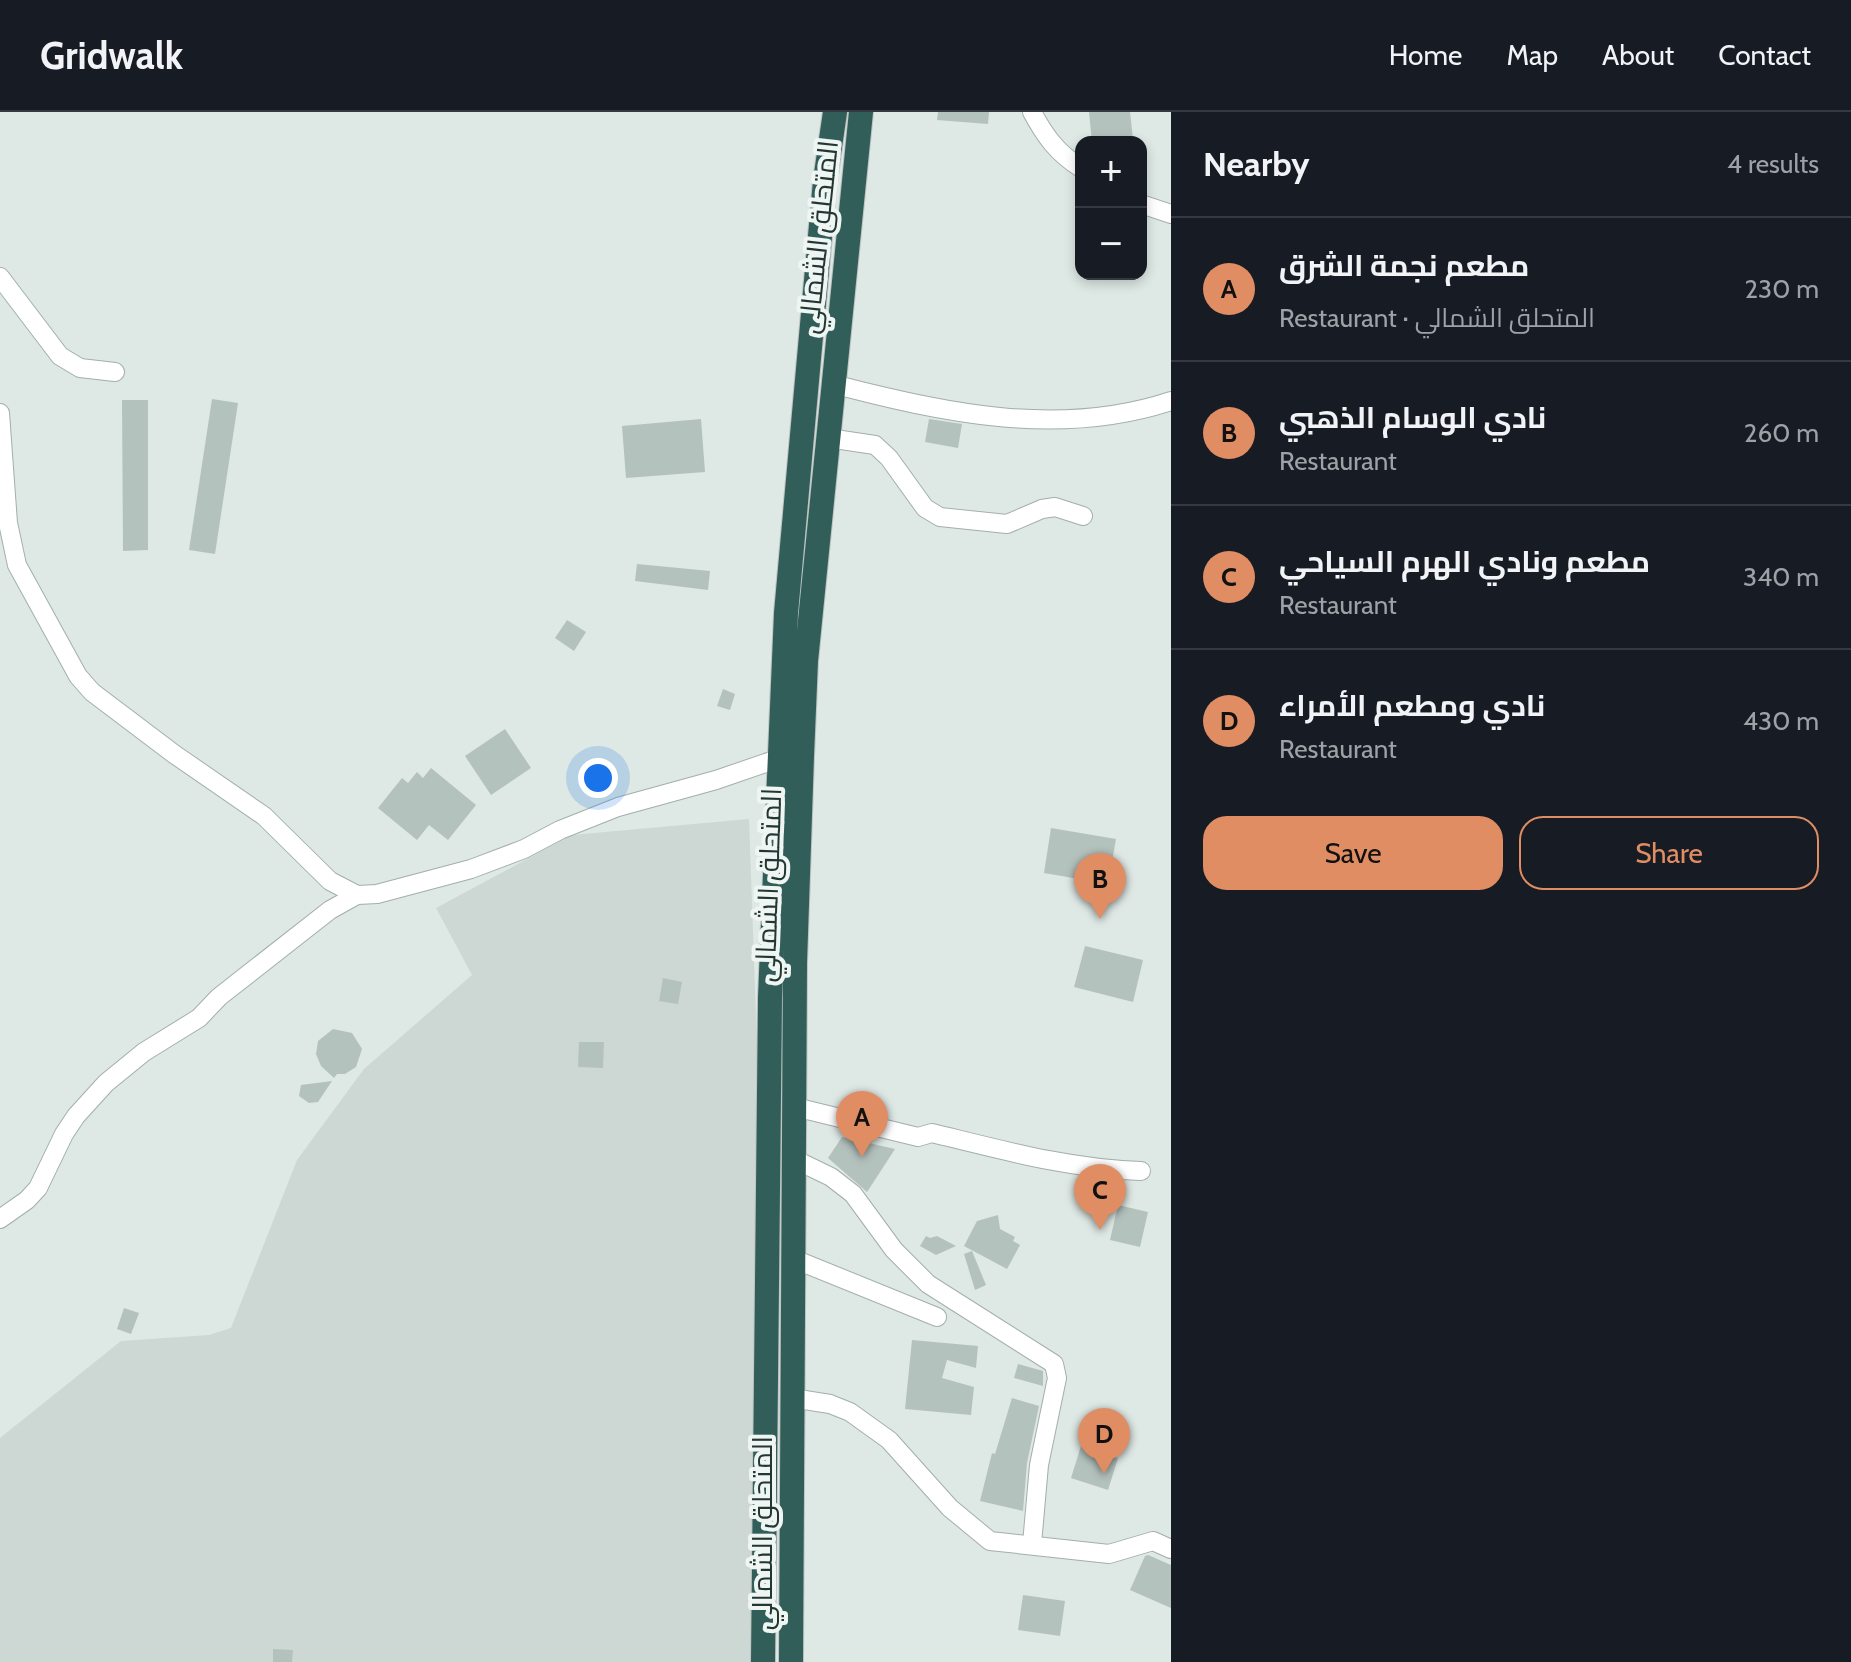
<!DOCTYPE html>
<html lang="en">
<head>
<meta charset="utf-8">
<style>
	:root { --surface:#171b24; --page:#242831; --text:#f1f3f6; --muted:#9ea1a6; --line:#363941; --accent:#e18d63 }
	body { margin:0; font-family:Cabin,Cairo,sans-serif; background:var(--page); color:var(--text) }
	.controls { position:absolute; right:24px; top:24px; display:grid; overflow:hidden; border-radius:16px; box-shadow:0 4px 12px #0003 }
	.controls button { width:72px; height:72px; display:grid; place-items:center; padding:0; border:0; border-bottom:2px solid var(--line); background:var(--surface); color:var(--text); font:40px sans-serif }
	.you { position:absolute; left:598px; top:666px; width:28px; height:28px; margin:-20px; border:6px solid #fff; border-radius:50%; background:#1a73e8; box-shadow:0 0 0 12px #1a73e833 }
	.badge { display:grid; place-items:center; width:52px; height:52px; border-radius:50%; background:var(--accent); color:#111; font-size:26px; font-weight:700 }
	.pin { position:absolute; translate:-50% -66px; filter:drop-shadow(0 2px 4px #0008) }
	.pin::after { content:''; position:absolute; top:42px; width:28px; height:24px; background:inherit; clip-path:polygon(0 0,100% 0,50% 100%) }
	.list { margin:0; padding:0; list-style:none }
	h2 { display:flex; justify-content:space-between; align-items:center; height:104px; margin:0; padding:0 32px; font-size:34px }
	h2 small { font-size:26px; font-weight:400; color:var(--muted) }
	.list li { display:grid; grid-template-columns:52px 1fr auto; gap:24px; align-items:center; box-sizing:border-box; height:144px; padding:0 32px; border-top:2px solid var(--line) }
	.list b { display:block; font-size:30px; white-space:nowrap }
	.list p { margin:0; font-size:26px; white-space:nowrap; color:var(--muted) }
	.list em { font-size:26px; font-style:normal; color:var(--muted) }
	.actions { display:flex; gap:16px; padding:24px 32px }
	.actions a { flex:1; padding:18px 0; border:2px solid var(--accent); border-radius:24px; text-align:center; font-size:28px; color:var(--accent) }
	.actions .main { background:var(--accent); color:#111 }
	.map { position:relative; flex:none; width:1171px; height:1550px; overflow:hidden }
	header { display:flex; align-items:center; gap:48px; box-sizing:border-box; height:112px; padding:0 40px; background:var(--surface); border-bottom:2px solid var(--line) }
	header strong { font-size:38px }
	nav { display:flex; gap:44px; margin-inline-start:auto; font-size:28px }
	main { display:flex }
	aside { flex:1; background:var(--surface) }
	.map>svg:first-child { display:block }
	.built { fill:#cdd7d4 }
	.building { fill:#b4c2be }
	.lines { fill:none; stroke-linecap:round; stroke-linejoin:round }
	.minor-casing { stroke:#a2afab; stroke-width:20 }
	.highway-casing { stroke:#bdc3c2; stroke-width:26 }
	.minor { stroke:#fff; stroke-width:18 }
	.highway { stroke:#315e59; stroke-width:24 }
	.labels { text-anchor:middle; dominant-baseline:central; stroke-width:8; stroke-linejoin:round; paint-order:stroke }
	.street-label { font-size:28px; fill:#223632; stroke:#eef5f2 }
</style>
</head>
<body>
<header>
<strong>Gridwalk</strong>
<nav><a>Home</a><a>Map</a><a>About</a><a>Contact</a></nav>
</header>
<main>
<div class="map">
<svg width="1171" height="1550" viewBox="0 0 1171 1550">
	<rect width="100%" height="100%" fill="#dee8e4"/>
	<polygon class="built" points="749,707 758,961 753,1550 0,1550 0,1326 121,1229 209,1223 231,1216 297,1048 364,957 472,863 436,796 572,723"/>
	<g class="building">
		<polygon points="938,0 989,0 988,12 937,8"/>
		<polygon points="1089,0 1130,0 1133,27 1092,30"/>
		<polygon points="212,287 238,291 215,442 189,438"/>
		<polygon points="122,288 148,288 148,438 123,439"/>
		<polygon points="701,307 705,360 626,366 622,314"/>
		<polygon points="929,307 962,312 958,336 925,330"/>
		<polygon points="637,452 710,459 708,478 635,469"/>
		<polygon points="567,508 586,520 574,539 555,526"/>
		<polygon points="723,577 735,582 730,598 717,594"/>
		<polygon points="505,617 531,656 491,683 465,644"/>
		<polygon points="431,656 476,693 448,728 429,713 417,728 378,696 402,666 408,671 417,660 423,666"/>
		<polygon points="1051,716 1116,727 1108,772 1044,761"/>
		<polygon points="1085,834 1143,848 1133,890 1074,875"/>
		<polygon points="663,866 682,870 678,892 659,889"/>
		<polygon points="333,917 352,921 362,937 356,955 345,962 337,962 334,966 321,954 316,942 318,929"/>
		<polygon points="579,930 604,930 603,956 578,955"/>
		<polygon points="332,969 318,990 309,991 299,984 301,973"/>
		<polygon points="842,1025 895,1037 867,1080 828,1046"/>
		<polygon points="1118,1093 1148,1100 1140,1135 1110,1128"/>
		<polygon points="998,1103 1000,1117 1015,1125 1013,1129 1020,1133 1007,1157 964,1134 977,1109"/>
		<polygon points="926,1124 930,1126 937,1124 956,1134 936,1143 920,1134"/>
		<polygon points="972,1139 986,1173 975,1178 964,1142"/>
		<polygon points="124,1196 139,1201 131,1222 117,1217"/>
		<polygon points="912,1228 978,1234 976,1256 947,1248 942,1266 974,1275 971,1303 905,1297"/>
		<polygon points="1018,1252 1043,1259 1043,1274 1014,1266"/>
		<polygon points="1012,1286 1039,1294 1027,1351 1023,1399 980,1389 992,1341 995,1342"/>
		<polygon points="1081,1334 1118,1346 1108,1378 1071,1366"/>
		<polygon points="1148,1443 1171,1453 1171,1496 1130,1478 1145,1444"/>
		<polygon points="1023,1483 1065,1489 1060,1524 1018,1518"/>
		<polygon points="273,1537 293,1538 292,1550 273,1550"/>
	</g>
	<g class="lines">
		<defs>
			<g id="minor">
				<path d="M 1032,0 C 1045,24 1057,41 1081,56"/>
				<polyline points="1141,92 1171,102"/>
				<polyline points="0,165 60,244 80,256 115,260"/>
				<path d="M 833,272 C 943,301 1060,326 1171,289"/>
				<polyline points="0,301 8,411 17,453 78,564 92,580 174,642 264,704 330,769 357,783"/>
				<polyline points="828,326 875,333 889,346 925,396 940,405 1007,412 1042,397 1055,395 1083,404"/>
				<path d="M 795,995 L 918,1025 L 932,1021 C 1002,1038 1070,1057 1141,1059"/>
				<polyline points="794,1047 831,1065 853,1082 894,1138 928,1172 1054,1252 1057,1266 1039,1353 1032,1432"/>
				<polyline points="0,1107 27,1088 38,1076 64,1022 76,1004 106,971 144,940 199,906 219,885 330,798 357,783 377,782 471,757 524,737 560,718 618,695 716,668 780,646"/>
				<polyline points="794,1147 937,1205"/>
				<polyline points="792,1286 830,1292 850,1300 889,1328 950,1396 990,1429 1109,1442 1153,1429 1171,1437"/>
			</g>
			<g id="highway">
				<polyline points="763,1550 770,886 777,713 786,501 825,69 835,0"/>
				<polyline points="791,1550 795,851 802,644 806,549 861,0"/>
			</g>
		</defs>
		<use href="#minor" class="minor-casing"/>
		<use href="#highway" class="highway-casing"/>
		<use href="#minor" class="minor"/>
		<use href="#highway" class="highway"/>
	</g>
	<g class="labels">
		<g class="street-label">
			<text transform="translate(818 125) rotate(-84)">المتحلق الشمالي</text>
			<text transform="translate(768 773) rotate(-88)">المتحلق الشمالي</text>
			<text transform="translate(762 1421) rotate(-90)">المتحلق الشمالي</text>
		</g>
	</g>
</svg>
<div class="controls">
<button>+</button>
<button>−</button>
</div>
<div class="you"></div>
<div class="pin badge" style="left:862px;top:1045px">A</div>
<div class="pin badge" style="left:1100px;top:807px">B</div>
<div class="pin badge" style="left:1100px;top:1118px">C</div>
<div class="pin badge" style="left:1104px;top:1362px">D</div>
</div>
<aside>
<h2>Nearby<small>4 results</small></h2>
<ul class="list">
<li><span class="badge">A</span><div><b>مطعم نجمة الشرق</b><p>Restaurant · المتحلق الشمالي</p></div><em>230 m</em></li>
<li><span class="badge">B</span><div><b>نادي الوسام الذهبي</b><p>Restaurant</p></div><em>260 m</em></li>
<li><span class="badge">C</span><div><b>مطعم ونادي الهرم السياحي</b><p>Restaurant</p></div><em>340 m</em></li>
<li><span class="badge">D</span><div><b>نادي ومطعم الأمراء</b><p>Restaurant</p></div><em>430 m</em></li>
</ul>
<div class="actions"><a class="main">Save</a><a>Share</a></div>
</aside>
</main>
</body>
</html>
